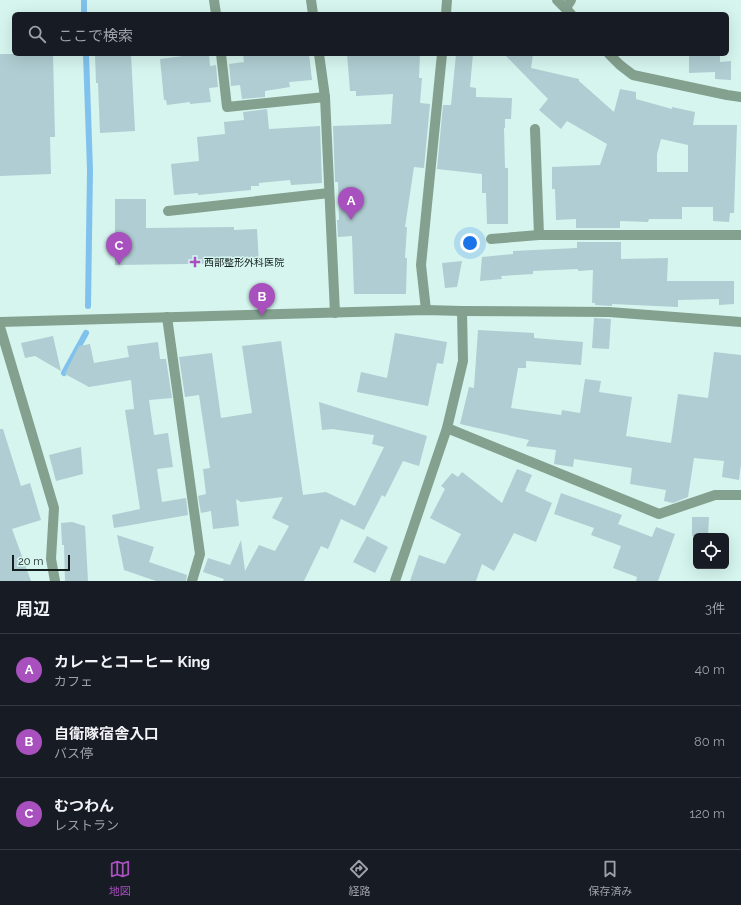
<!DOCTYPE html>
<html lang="ja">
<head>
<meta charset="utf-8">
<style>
	:root { --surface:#171b24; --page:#242831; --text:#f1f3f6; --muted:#9ea1a6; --line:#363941; --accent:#a750be }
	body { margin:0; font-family:Raleway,"Noto Sans JP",sans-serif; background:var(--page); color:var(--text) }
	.controls { position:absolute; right:12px; bottom:12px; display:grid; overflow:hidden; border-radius:6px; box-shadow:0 4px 16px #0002 }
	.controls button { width:36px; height:36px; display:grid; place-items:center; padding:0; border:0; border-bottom:1px solid var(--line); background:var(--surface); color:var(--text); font:20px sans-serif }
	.scale { position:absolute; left:12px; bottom:10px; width:58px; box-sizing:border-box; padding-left:4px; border:2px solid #141f1e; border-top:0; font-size:11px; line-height:14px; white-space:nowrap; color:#141f1e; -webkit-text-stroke:3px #d6f5ef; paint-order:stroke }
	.you { position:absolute; left:470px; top:243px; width:14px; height:14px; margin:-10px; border:3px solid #fff; border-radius:50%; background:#1a73e8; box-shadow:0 0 0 6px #1a73e833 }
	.badge { display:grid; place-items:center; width:26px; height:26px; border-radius:50%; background:var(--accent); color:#fff; font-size:13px; font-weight:700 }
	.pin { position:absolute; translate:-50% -33px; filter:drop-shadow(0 1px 2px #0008) }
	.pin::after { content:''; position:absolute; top:21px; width:14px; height:12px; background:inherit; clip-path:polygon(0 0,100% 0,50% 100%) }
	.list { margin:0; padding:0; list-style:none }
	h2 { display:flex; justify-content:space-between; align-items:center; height:52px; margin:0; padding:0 16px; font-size:17px }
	h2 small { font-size:13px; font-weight:400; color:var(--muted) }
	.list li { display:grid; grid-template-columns:26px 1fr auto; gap:12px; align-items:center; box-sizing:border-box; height:72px; padding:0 16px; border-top:1px solid var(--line) }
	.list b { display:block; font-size:15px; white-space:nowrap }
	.list p { margin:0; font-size:13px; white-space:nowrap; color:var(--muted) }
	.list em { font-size:13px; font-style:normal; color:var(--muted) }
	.icon { flex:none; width:22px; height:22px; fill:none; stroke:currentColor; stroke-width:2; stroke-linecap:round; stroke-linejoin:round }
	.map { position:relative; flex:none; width:741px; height:581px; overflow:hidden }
	.search { position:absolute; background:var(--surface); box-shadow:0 4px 16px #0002; left:12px; right:12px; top:12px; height:44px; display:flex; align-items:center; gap:10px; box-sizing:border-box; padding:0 14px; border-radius:6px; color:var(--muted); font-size:15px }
	.sheet { height:268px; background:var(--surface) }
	nav { display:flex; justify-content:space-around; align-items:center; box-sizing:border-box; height:56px; border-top:1px solid var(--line); background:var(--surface); font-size:11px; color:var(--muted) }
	nav a { display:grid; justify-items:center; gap:2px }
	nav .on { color:var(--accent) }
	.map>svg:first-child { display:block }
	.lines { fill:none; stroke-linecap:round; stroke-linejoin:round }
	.stream { stroke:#80c2ed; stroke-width:6 }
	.building { fill:#afcdd2; fill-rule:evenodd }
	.minor { stroke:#84a08e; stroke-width:10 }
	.tertiary { stroke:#84a08e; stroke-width:10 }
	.poi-dot { fill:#a750be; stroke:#d6f5ef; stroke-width:1.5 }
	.labels { text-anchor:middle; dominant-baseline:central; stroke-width:3; stroke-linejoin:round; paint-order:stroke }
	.poi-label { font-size:10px; fill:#141f1e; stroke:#d6f5ef; text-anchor:start }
</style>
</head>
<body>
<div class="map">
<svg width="741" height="581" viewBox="0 0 741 581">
	<rect width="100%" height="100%" fill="#d6f5ef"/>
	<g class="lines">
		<g class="stream">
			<polyline points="84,0 84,14"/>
			<polyline points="86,54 90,170 88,306"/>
			<polyline points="64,373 86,333"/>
		</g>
	</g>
	<g class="building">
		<polygon points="0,54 53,54 55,137 50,137 51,174 0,176"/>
		<polygon points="95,54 131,54 135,131 100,133 98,83 96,83"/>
		<polygon points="199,54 209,54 210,66 216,65 218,87 209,88 211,102 190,104 190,102 167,105 166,100 164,100 160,59"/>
		<polygon points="243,54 309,54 312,80 289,82 290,87 265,91 265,97 242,99 240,85 231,86 229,64 244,62"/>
		<polygon points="347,54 420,54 419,78 422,78 420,103 430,104 424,168 414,167 405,227 407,227 405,258 407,258 406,294 354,294 352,236 338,237 337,220 339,220 338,182 335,182 333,126 391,124 393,94 356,96 356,91 350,91"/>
		<polygon points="456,54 473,54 470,87 476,88 476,97 512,98 511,119 505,119 505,128 504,128 505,168 508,168 508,224 487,224 486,193 482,193 482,174 437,169 443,105 451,105"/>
		<path d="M 504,54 L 533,54 L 531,68 L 579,79 L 579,81 L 614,112 L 620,89 L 636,92 L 636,99 L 672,109 L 672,107 L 695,112 L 693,125 L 737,125 L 734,213 L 730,213 L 729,222 L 713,221 L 713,207 L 682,207 L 682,219 L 649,219 L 648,222 L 620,221 L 620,228 L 576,228 L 576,219 L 556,220 L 555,189 L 552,189 L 552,167 L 600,165 L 607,144 L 567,121 L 561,129 L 539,110 L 548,99 ZM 661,139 L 688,145 L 688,172 L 657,172 L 657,154 Z"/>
		<polygon points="689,54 720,54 720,62 731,61 731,80 715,79 715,72 689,73"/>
		<polygon points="267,109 269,129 320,126 322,183 291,185 290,180 259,183 259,186 251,186 251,190 198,195 198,193 174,195 171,164 199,161 197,137 225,134 224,122 244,120 243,112"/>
		<polygon points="115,199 146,199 146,228 234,227 234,230 257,229 259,263 115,265"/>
		<polygon points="577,242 621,242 621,259 668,258 667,281 734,281 734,304 719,305 719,299 678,300 678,307 612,304 612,306 595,305 595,303 592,303 593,270 578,271 578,269 533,271 533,274 501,276 502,279 480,281 482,257 513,254 513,251 577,248"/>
		<polygon points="462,261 457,287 445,288 442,263"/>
		<polygon points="594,318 611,319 609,349 592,348"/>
		<polygon points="478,330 534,333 534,338 583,342 581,365 526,361 526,368 518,368 511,408 561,415 562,410 580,413 585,379 601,381 599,392 632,397 626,436 671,443 678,394 708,398 714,352 741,355 741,464 739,480 722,477 724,461 694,458 688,497 673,503 664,501 666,490 630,484 632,468 574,459 573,467 554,464 556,450 526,446 529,440 460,424 469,387 474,388"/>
		<polygon points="395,333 447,342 443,364 437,363 428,406 357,392 361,372 387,378"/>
		<polygon points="53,336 61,371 35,356 25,358 21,343"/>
		<polygon points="281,341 303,495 326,492 355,506 384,447 372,444 374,435 332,429 322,430 319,402 427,436 419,466 403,461 385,497 382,495 364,530 341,519 328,549 321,546 304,581 223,581 224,579 203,572 208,558 230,565 241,540 245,571 259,545 275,551 289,526 272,518 283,497 241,502 236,499 239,526 213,529 211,511 201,513 198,496 206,494 203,469 210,468 199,395 185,397 179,357 212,353 221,418 252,413 242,346"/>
		<polygon points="158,342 160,359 166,359 172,398 149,400 154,435 168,433 173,467 157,469 162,502 186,498 188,515 114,528 112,515 140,509 125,410 134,409 131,380 89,387 65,374 79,346 90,344 94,363 129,357 127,346"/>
		<polygon points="0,429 3,429 21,486 30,483 41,520 12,529 31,581 0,581"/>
		<polygon points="81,447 83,474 56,481 49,455"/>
		<polygon points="517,469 532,475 525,491 552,503 536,542 514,533 494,571 482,564 476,581 410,581 419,555 445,564 461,534 430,518 445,489 441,486 452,473 458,477 462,472 502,503"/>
		<polygon points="561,493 622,515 618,524 652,537 656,527 675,534 658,581 636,581 637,577 613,568 621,546 591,535 594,528 554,514"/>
		<polygon points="692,517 709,517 708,536 692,536"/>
		<polygon points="72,522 85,526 88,581 65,581 64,545 62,545 61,523"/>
		<polygon points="117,535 154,547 149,562 187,575 186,581 156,581 124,570"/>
		<polygon points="367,536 388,547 375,573 353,562"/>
	</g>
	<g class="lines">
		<g class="minor">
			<polyline points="214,0 216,14"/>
			<polyline points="311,0 313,14"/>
			<polyline points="557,0 571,14"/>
			<polyline points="566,8 571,0"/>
			<polyline points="446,14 447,0"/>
			<polyline points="221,54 227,107 325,97"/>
			<polyline points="319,54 325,97 335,313"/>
			<polyline points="609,54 620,65 633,75 727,95 741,97"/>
			<polyline points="535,129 539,235 741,235"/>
			<polyline points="168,211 329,193"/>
			<polyline points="491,239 539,235"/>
			<polyline points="426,310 421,265 442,54"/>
			<polyline points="167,317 200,554 192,581"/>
			<polyline points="0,327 54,508 51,559 55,581"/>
			<polyline points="447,428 659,514 715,495 741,495"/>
			<polyline points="395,581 447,428 463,361 462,311"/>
		</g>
		<polyline class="tertiary" points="0,322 426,310 462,311 609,312 741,322"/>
	</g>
	<path class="poi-dot" d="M193 256h4v4h4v4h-4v4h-4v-4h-4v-4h4z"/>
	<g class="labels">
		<g class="poi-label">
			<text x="204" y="262">西部整形外科医院</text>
		</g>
	</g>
</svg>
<div class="controls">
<button><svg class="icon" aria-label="locate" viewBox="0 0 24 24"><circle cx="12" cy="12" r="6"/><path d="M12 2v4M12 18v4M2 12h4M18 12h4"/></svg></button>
</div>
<div class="scale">20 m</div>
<div class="you"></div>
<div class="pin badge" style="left:351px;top:220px">A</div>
<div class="pin badge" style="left:262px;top:316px">B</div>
<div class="pin badge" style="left:119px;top:265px">C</div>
<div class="search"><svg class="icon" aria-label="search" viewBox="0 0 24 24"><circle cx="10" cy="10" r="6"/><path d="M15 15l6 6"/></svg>ここで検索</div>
</div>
<section class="sheet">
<h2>周辺<small>3件</small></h2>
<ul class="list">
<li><span class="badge">A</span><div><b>カレーとコーヒー King</b><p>カフェ</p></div><em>40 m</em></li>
<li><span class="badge">B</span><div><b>自衛隊宿舎入口</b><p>バス停</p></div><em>80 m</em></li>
<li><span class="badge">C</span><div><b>むつわん</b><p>レストラン</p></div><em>120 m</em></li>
</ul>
</section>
<nav>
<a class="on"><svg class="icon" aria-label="map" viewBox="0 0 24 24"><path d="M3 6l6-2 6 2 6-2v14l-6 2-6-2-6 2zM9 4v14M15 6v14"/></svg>地図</a>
<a><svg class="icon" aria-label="directions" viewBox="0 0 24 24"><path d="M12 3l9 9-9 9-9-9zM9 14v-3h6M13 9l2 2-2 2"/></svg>経路</a>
<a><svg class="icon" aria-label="saved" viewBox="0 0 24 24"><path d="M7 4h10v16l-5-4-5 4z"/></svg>保存済み</a>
</nav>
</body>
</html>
